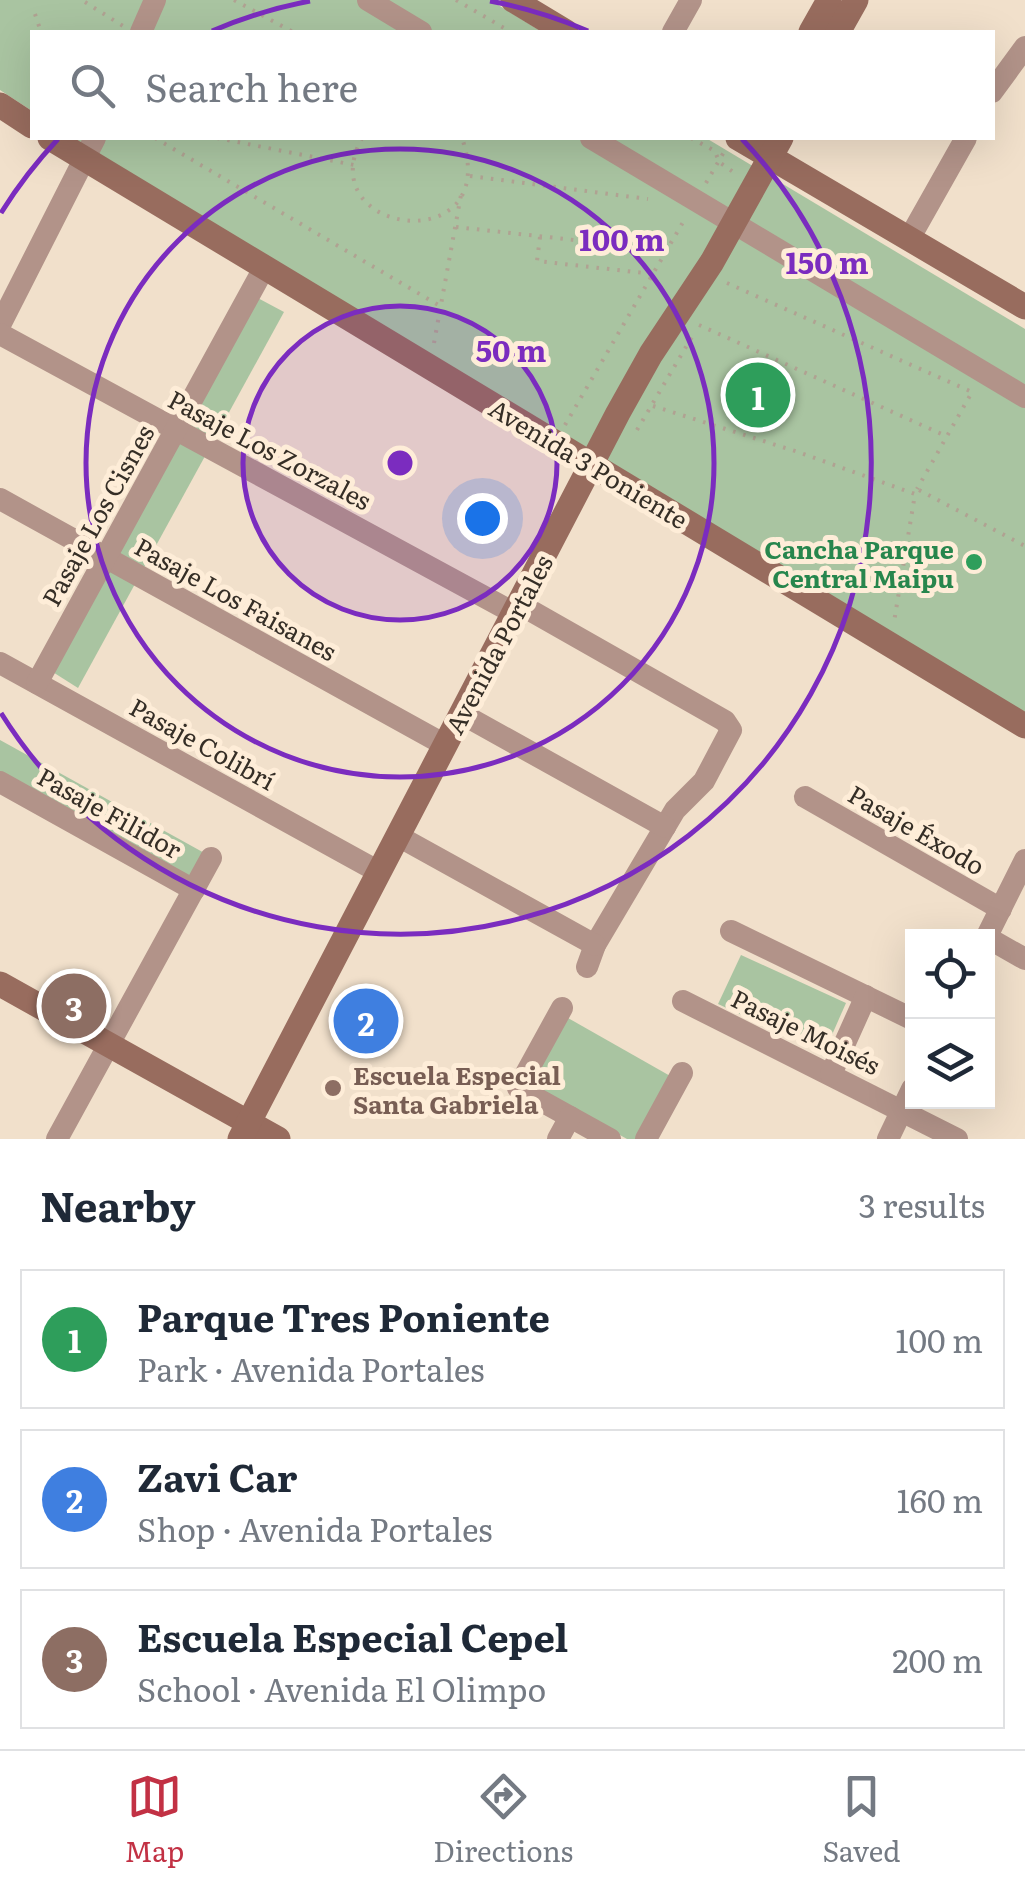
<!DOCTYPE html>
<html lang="en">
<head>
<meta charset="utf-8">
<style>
	:root { --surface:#fff; --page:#f2f2f3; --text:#1f2937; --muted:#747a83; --line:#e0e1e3; --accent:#c23144 }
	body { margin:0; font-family:Literata,serif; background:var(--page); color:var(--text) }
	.controls { position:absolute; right:30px; bottom:30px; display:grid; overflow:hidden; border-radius:0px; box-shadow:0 10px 40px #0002 }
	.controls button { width:90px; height:90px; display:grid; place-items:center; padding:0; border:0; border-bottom:2px solid var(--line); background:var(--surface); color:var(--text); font:50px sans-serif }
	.you { position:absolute; left:482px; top:518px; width:35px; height:35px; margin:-25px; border:8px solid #fff; border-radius:50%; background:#1a73e8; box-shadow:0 0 0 15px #1a73e833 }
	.badge { display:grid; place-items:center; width:65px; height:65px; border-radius:50%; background:var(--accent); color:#fff; font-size:32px; font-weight:700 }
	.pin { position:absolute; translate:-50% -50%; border:5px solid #fff; box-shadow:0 2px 10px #0006 }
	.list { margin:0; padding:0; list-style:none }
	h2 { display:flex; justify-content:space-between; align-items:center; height:130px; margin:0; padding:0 40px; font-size:42px }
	h2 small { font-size:32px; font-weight:400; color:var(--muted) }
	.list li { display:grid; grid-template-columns:65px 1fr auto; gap:30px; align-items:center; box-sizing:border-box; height:140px; margin:0 20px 20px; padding:0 20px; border:2px solid var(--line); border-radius:0px }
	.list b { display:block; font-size:38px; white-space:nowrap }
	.list p { margin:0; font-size:32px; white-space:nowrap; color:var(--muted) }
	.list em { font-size:32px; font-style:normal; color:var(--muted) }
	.icon { flex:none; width:55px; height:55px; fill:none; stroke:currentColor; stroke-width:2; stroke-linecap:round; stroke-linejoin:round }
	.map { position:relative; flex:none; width:1025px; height:1139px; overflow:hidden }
	.search { position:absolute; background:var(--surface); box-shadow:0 10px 40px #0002; left:30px; right:30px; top:30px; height:110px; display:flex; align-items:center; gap:25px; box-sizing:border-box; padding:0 35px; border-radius:0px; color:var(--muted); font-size:38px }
	.sheet { height:610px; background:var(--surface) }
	nav { display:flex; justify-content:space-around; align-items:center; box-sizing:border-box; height:140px; border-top:2px solid var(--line); background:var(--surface); font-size:28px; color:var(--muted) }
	nav a { display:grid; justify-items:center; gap:5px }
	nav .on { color:var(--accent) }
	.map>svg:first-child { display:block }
	.green { fill:#a9c4a1 }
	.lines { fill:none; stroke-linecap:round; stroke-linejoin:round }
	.path { stroke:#b0a292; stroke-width:4; stroke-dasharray:2.5 8; stroke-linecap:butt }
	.street { stroke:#b29389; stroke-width:22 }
	.secondary { stroke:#986c5e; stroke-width:25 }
	.ring { fill:none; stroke:#7b2cbf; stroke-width:5 }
	.leisure-dot { fill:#2e9e5b; stroke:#feedd8; stroke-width:4 }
	.education-dot { fill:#8d6e63; stroke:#feedd8; stroke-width:4 }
	.labels { text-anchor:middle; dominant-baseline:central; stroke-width:10; stroke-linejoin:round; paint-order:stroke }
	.street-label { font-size:25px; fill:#352e26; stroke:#feedd8 }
	.leisure-label { font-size:25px; font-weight:bold; fill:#27864d; stroke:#feedd8; text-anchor:end }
	.education-label { font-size:25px; font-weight:bold; fill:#785e54; stroke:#feedd8; text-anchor:start }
	.centre { fill:#7b2cbf; stroke:#feedd8; stroke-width:5 }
	.ring-label { font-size:30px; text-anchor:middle; font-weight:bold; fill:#7b2cbf; stroke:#feedd8; stroke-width:10; stroke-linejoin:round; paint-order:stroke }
</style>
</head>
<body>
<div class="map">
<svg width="1025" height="1139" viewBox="0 0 1025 1139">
	<rect width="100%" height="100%" fill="#f1e0cb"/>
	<g class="green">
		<polygon points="0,0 490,0 542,32 32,32 32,111 0,90"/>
		<polygon points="74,138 706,138 1025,329 1025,714 261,254"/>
		<polygon points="252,295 284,312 78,688 48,669"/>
		<polygon points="0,740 208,855 192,884 0,777"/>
		<polygon points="741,955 846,1003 824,1053 718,1004"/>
		<polygon points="568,1018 672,1077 637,1139 627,1139 531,1085"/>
	</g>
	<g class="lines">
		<g class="path">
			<polyline points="234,0 293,32"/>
			<polyline points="456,0 511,32"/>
			<polyline points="85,2 123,26"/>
			<polyline points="35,14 41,32"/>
			<polyline points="155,138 440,306"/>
			<polyline points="217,138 354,165"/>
			<path d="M 362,138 C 309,236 504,260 462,138"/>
			<polyline points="691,138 715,151 719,162 736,174"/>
			<polyline points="470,176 648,199"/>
			<polyline points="706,183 724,152"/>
			<polyline points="456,227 665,250"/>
			<polyline points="540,237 537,261 653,274"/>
			<polyline points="727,283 972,392 917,489"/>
			<polyline points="699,325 946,436"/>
			<polyline points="434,343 461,195"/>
			<polyline points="653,406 798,452 915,494 894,622"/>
			<polyline points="565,425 686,217"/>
			<polyline points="637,430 693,335"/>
			<polyline points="919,490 1025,546"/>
		</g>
		<g class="street">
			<polyline points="368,0 421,32"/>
			<polyline points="141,32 155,0"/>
			<polyline points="673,32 691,0"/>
			<polyline points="992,92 1025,47"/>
			<polyline points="591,138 1025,397"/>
			<polyline points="909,239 966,138"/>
			<polyline points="0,325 95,138"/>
			<polyline points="0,334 514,613"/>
			<polyline points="0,499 445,745"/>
			<polyline points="519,604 725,721 731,730 704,781 675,810 595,945 587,967"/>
			<polyline points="0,663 379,872"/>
			<polyline points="37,683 264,268"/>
			<polyline points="462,714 665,827"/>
			<polyline points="0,782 194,890"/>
			<polyline points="805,797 1001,909"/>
			<polyline points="398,836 595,945"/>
			<polyline points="731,931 912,1019"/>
			<polyline points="987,936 1025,860"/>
			<polyline points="988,938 1025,959"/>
			<polyline points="683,1001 957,1139"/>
			<polyline points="562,1008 518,1088 610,1139"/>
			<polyline points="831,1074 866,996"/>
			<polyline points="57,1139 211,858"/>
			<polyline points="558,1139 570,1117"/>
			<polyline points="646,1139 682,1073"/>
			<polyline points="888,1139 912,1089"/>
		</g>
		<g class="secondary">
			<polyline points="513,0 566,32"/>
			<polyline points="811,32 829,0"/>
			<polyline points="838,32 856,0"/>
			<polyline points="0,105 32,126"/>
			<polyline points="50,138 1025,726"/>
			<polyline points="738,138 1025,307"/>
			<polyline points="0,984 278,1139"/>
			<polyline points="240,1139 618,413 651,354 712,262 781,138"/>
		</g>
	</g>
	<circle cx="400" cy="463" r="157" fill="#7b2cbf" fill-opacity=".12"/>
	<g class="ring">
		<circle cx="400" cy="463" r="157"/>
		<circle cx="400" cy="463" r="314"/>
		<path d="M1 213A471 471 0 0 1 58 139M212 31A471 471 0 0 1 310 1M490 1A471 471 0 0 1 588 31M742 139A471 471 0 1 1 1 713"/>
	</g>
	<circle class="leisure-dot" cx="974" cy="562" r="10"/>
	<circle class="education-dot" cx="333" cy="1088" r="10"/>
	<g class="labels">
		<g class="street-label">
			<text transform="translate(270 449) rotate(28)">Pasaje Los Zorzales</text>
			<text transform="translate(589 463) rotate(31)">Avenida 3 Poniente</text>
			<text transform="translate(97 515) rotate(-61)">Pasaje Los Cisnes</text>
			<text transform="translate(236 598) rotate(29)">Pasaje Los Faisanes</text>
			<text transform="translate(498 644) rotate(-62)">Avenida Portales</text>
			<text transform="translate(203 743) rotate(29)">Pasaje Colibrí</text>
			<text transform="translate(110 812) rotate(29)">Pasaje Filidor</text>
			<text transform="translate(917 829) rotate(30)">Pasaje Éxodo</text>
			<text transform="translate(806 1031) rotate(26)">Pasaje Moisés</text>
		</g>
		<g class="leisure-label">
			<text x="954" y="548">Cancha Parque<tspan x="954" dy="29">Central Maipu</tspan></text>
		</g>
		<g class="education-label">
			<text x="353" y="1074">Escuela Especial<tspan x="353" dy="29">Santa Gabriela</tspan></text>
		</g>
	</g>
	<circle cx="400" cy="463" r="15" class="centre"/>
	<g class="ring-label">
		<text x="622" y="251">100 m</text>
		<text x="827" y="274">150 m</text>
		<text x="511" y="362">50 m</text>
	</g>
</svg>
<div class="controls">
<button><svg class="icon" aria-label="locate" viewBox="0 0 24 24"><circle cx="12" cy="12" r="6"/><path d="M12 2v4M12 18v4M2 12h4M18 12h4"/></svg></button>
<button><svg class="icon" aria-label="layers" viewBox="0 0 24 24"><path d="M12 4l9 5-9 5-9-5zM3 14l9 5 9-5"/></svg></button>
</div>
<div class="you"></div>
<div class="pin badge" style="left:758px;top:395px;background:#2e9e5b">1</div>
<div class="pin badge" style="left:366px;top:1021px;background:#3f7fe0">2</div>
<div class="pin badge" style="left:74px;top:1006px;background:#8d6e63">3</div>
<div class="search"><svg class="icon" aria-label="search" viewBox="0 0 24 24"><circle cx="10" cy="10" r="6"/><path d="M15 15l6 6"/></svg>Search here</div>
</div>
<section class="sheet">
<h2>Nearby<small>3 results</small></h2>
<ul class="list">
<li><span class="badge" style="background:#2e9e5b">1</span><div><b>Parque Tres Poniente</b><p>Park · Avenida Portales</p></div><em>100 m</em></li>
<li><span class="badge" style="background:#3f7fe0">2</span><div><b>Zavi Car</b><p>Shop · Avenida Portales</p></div><em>160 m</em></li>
<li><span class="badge" style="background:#8d6e63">3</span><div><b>Escuela Especial Cepel</b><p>School · Avenida El Olimpo</p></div><em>200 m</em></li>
</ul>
</section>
<nav>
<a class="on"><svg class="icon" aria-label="map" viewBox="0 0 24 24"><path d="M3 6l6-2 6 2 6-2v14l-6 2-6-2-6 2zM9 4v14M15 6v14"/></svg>Map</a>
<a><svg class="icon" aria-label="directions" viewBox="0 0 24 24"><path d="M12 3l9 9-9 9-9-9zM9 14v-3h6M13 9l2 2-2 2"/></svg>Directions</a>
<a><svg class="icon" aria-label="saved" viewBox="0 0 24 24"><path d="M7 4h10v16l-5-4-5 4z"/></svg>Saved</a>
</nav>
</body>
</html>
